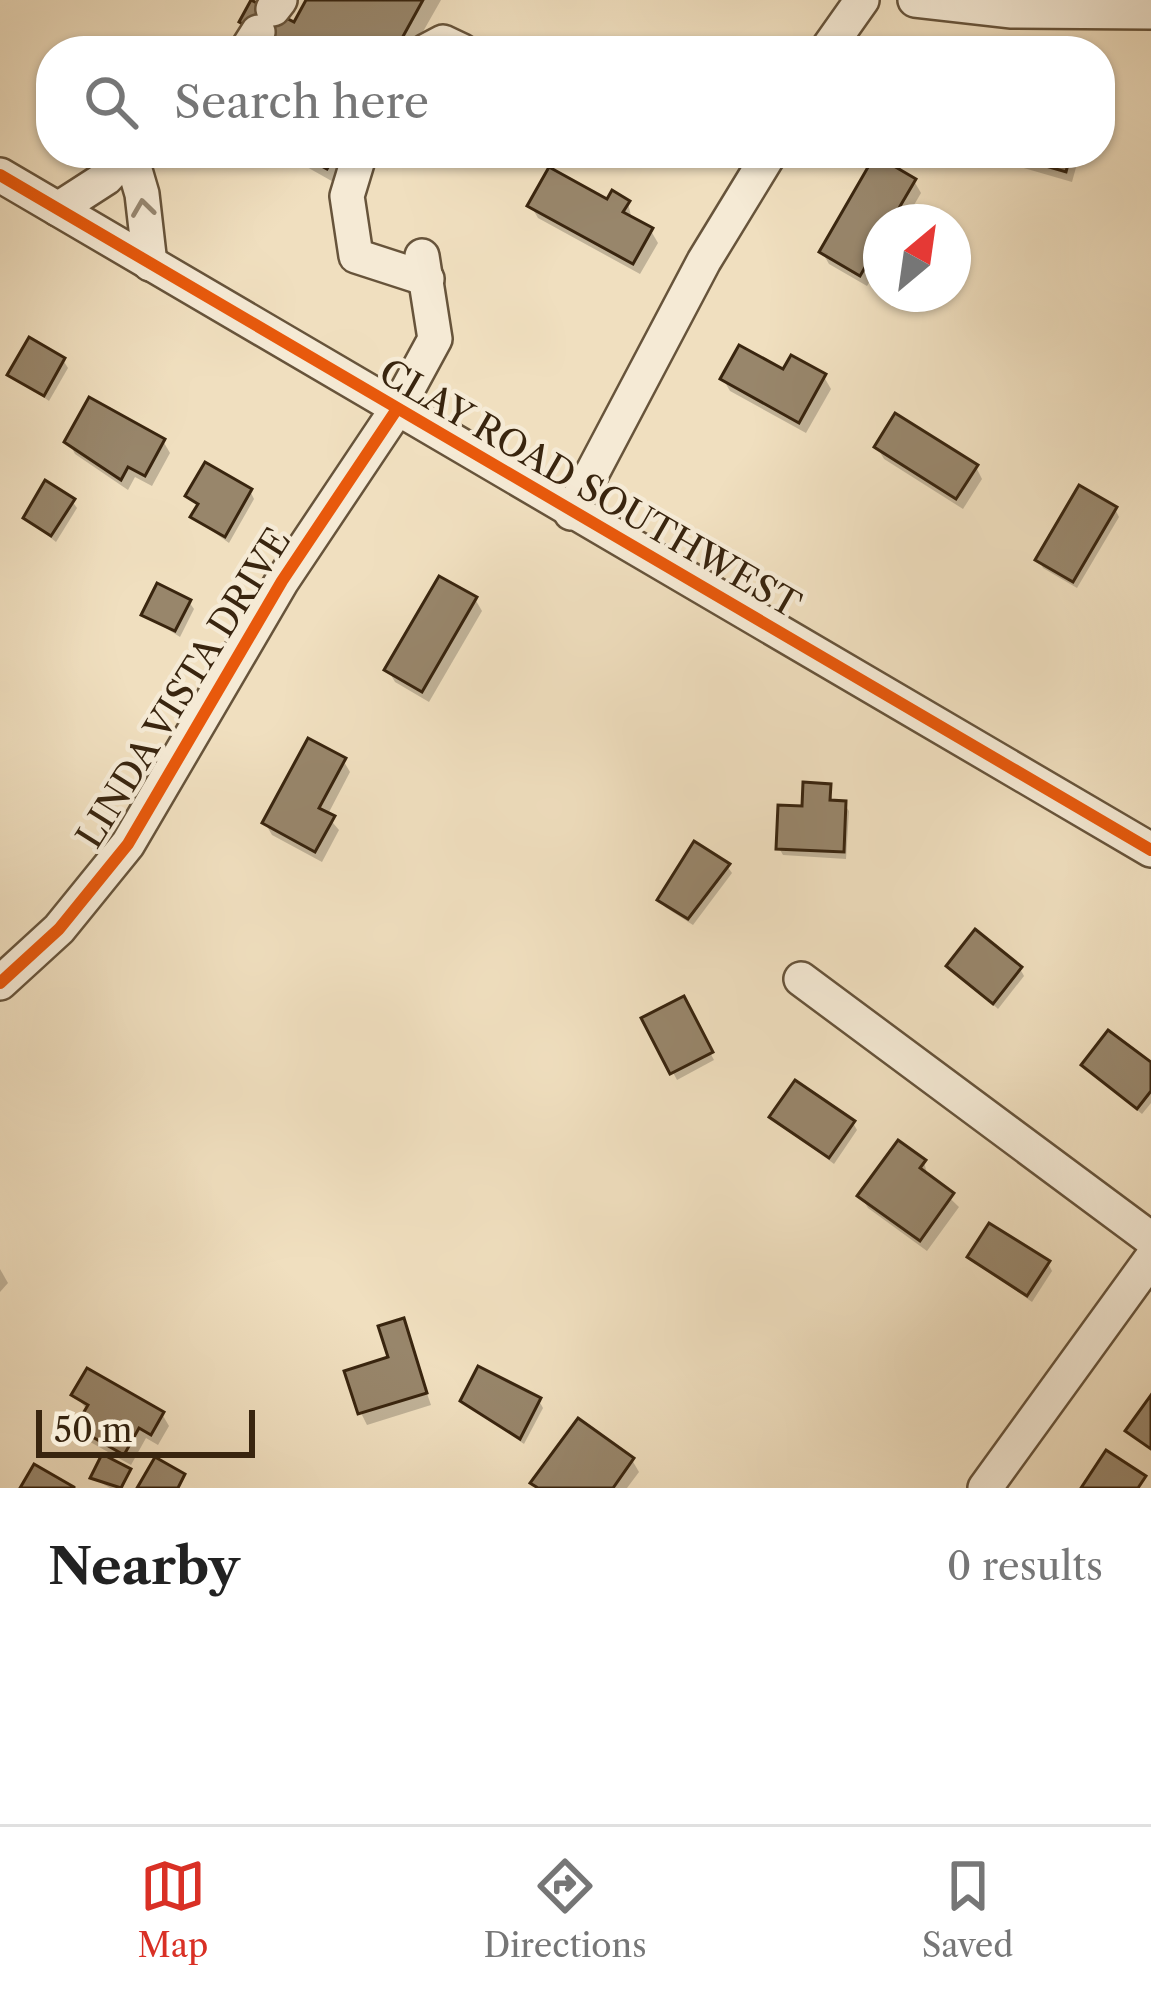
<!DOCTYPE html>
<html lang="en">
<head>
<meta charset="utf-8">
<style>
	:root { --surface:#fff; --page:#f6f6f6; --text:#222; --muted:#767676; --line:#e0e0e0; --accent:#d93025 }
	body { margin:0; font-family:"Libre Caslon Text",serif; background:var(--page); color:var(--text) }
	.compass { position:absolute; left:863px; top:204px; width:108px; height:108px; border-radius:50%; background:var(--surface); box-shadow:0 3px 9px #0004; rotate:29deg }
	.scale { position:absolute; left:36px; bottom:30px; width:219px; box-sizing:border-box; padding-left:12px; border:6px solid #39250f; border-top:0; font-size:33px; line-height:42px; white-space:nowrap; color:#39250f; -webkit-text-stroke:9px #f5ead5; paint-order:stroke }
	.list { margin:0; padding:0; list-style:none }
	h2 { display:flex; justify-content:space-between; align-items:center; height:156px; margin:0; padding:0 48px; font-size:51px }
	h2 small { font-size:39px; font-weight:400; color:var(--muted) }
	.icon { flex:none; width:66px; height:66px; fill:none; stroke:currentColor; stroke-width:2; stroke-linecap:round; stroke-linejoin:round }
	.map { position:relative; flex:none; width:1151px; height:1488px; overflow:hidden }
	.search { position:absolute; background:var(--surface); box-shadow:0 3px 9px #0004; left:36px; right:36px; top:36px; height:132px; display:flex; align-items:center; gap:30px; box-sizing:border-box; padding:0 42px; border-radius:48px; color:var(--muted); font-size:45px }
	.sheet { height:336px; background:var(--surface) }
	nav { display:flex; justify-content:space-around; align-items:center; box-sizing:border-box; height:168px; border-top:3px solid var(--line); background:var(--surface); font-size:33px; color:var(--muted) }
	nav a { display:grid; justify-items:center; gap:6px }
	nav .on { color:var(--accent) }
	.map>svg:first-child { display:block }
	.shadow { fill:#0003 }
	.building { fill:#98866b; stroke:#39250f; stroke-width:3 }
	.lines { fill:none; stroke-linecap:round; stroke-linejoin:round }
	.minor-casing { stroke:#67543b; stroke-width:38 }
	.minor { stroke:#f5ead5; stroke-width:33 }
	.cycleway-casing { stroke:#f5ead5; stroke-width:20 }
	.cycleway { stroke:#e8590c; stroke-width:12 }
	.oneway { stroke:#978872 }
	.labels { text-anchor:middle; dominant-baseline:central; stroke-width:9; stroke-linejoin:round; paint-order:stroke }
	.street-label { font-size:36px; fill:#39250f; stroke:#f5ead5 }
</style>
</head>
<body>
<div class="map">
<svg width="1151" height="1488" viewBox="0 0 1151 1488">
	<rect width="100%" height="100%" fill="#f0dfbf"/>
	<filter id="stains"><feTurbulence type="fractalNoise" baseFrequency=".00167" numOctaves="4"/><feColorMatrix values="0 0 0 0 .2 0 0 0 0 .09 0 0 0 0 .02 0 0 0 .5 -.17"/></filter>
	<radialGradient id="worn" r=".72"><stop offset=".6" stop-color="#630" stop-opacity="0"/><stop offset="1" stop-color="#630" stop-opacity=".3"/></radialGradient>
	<g class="shadow">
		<polygon points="310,0 441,0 412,51 275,51 252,38 295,26"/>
		<polygon points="282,153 354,153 337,184"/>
		<polygon points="992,153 1080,153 1072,182 996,160"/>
		<polygon points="914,181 921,193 907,217 910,222 881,222 881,263 867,286 829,264 822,252"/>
		<polygon points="628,203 632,220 651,231 658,243 640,274 538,218 531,206"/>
		<polygon points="63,360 68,368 49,401 11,375"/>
		<polygon points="785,373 824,377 831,389 806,433 730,391 723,379"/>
		<polygon points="68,441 163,441 170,453 152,486 135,477 128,490 75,454"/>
		<polygon points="877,447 976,467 982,479 963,509 884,459"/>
		<polygon points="250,491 254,499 229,543 194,518 200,507 189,496"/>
		<polygon points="72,501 77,508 56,542 26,518"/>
		<polygon points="1115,509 1119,517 1077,588 1043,568 1039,560"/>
		<polygon points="475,599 482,611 429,702 395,682 388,670"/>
		<polygon points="189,602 194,609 180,637 145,615"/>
		<polygon points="343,760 350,772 327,816 339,830 322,862 272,835 265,823"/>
		<polygon points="829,787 833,803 844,804 849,811 846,859 783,855 779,848 805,809"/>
		<polygon points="727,866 732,873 693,925 665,907 661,900"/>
		<polygon points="949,966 1020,969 1024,976 998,1009"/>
		<polygon points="682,1000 714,1060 677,1080 645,1019"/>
		<polygon points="1084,1065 1151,1066 1151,1103 1142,1114"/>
		<polygon points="773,1118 853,1123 857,1130 834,1164"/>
		<polygon points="924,1162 928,1177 959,1207 927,1251 868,1208 861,1196"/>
		<polygon points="970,1257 1048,1263 1052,1271 1032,1302"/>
		<polygon points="0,1269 8,1283 0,1292"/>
		<polygon points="402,1322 431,1405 367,1425 361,1413 392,1359"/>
		<polygon points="75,1395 162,1414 169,1426 158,1445 146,1438 131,1465 85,1439 78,1427 88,1411"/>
		<polygon points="463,1401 539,1401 543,1408 524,1444"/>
		<polygon points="632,1460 639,1472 627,1488 537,1488 534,1483"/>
		<polygon points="129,1471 123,1488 110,1488 93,1478"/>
	</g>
	<g class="building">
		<polygon points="251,0 294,22 306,0 423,0 395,51 277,51 280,45 239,22"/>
		<polygon points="298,153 337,153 327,169"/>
		<polygon points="1001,153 1071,153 1066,172"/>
		<polygon points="875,155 916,179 899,208 908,214 904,222 881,222 881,240 860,276 819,252"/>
		<polygon points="549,167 607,199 612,190 630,201 623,212 653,228 633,264 527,206"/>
		<polygon points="29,337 65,358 44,396 7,375"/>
		<polygon points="739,345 783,369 791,355 826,374 799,423 720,379"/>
		<polygon points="89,397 165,439 145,476 128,467 121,480 64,442"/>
		<polygon points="895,413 978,465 956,499 874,447"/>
		<polygon points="205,462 252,489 225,537 190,517 198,504 185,496"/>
		<polygon points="45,480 75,499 51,536 23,518"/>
		<polygon points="1079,485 1117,507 1073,582 1035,560"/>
		<polygon points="439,576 477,597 422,692 384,670"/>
		<polygon points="157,583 191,600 175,631 141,615"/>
		<polygon points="308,738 346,758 319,808 335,816 315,852 262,823"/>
		<polygon points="803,782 831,784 830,800 846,801 844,852 776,849 778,805 802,806"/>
		<polygon points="694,841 730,864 688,919 657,900"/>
		<polygon points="975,929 1022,967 993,1004 946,966"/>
		<polygon points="684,996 713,1052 670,1074 641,1018"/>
		<polygon points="1108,1030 1151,1062 1151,1091 1137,1109 1081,1065"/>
		<polygon points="795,1080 855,1121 829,1158 769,1117"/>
		<polygon points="898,1140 926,1160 920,1168 954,1193 920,1241 857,1196"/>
		<polygon points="989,1223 1050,1261 1027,1296 967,1257"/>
		<polygon points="404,1318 427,1393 358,1414 344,1371 388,1357 378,1326"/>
		<polygon points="478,1366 541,1398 520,1439 460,1401"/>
		<polygon points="87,1368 164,1412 151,1435 139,1428 124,1455 75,1427 88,1405 71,1395"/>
		<polygon points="1151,1395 1151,1449 1125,1431"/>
		<polygon points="578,1418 634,1458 613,1488 538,1488 530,1483"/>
		<polygon points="1106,1450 1146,1476 1138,1488 1081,1488"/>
		<polygon points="102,1454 131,1469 121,1488 90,1478"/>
		<polygon points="155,1457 185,1474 178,1488 137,1488"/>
		<polygon points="34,1464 74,1487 74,1488 20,1488"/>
	</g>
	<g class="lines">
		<defs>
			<g id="minor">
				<polyline points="915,0 1012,11 1151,12"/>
				<polyline points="273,9 280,0"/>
				<polyline points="246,51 258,32"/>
				<polyline points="426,51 443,42 462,51"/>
				<polyline points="826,51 862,0"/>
				<polyline points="130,153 142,194 150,264"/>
				<polyline points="360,153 347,196 356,256 427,279"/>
				<polyline points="0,175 1151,850"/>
				<polyline points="58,209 106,178 129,153"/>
				<polyline points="571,513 704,261 770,153"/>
				<polyline points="801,979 1151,1239"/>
				<polyline points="0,983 59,929 128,844 282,581 397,409 435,339 422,256"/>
				<polyline points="985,1488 1151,1259"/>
			</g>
		</defs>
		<use href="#minor" class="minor-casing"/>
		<use href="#minor" class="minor"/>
		<defs>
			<g id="cycleway">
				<polyline points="0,175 1151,850"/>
				<polyline points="0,983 59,929 128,844 282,581 397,409"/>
			</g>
		</defs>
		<use href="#cycleway" class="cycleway-casing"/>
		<use href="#cycleway" class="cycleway"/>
	</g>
	<defs><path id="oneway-chevron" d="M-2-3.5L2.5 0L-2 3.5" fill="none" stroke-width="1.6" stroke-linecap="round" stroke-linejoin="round" transform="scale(3)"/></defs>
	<use class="oneway" href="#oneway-chevron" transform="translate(143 208) rotate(-98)"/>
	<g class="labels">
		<g class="street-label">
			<text transform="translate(590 488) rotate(30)">CLAY ROAD SOUTHWEST</text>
			<text transform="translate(183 688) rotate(-58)">LINDA VISTA DRIVE</text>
		</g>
	</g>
	<rect width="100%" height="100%" filter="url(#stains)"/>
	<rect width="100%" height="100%" fill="url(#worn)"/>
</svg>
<svg class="compass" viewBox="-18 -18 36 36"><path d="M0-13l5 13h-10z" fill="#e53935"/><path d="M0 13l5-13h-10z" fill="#767676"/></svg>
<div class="scale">50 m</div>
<div class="search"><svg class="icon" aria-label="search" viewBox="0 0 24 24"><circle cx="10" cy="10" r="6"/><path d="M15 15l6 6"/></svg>Search here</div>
</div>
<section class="sheet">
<h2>Nearby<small>0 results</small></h2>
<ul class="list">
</ul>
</section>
<nav>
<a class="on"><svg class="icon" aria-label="map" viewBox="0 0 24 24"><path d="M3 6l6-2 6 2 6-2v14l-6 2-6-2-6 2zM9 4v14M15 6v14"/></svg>Map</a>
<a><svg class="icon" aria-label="directions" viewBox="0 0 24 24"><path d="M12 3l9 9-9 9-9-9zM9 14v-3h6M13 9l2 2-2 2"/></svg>Directions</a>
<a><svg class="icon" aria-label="saved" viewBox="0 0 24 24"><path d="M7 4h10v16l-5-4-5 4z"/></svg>Saved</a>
</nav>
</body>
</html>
